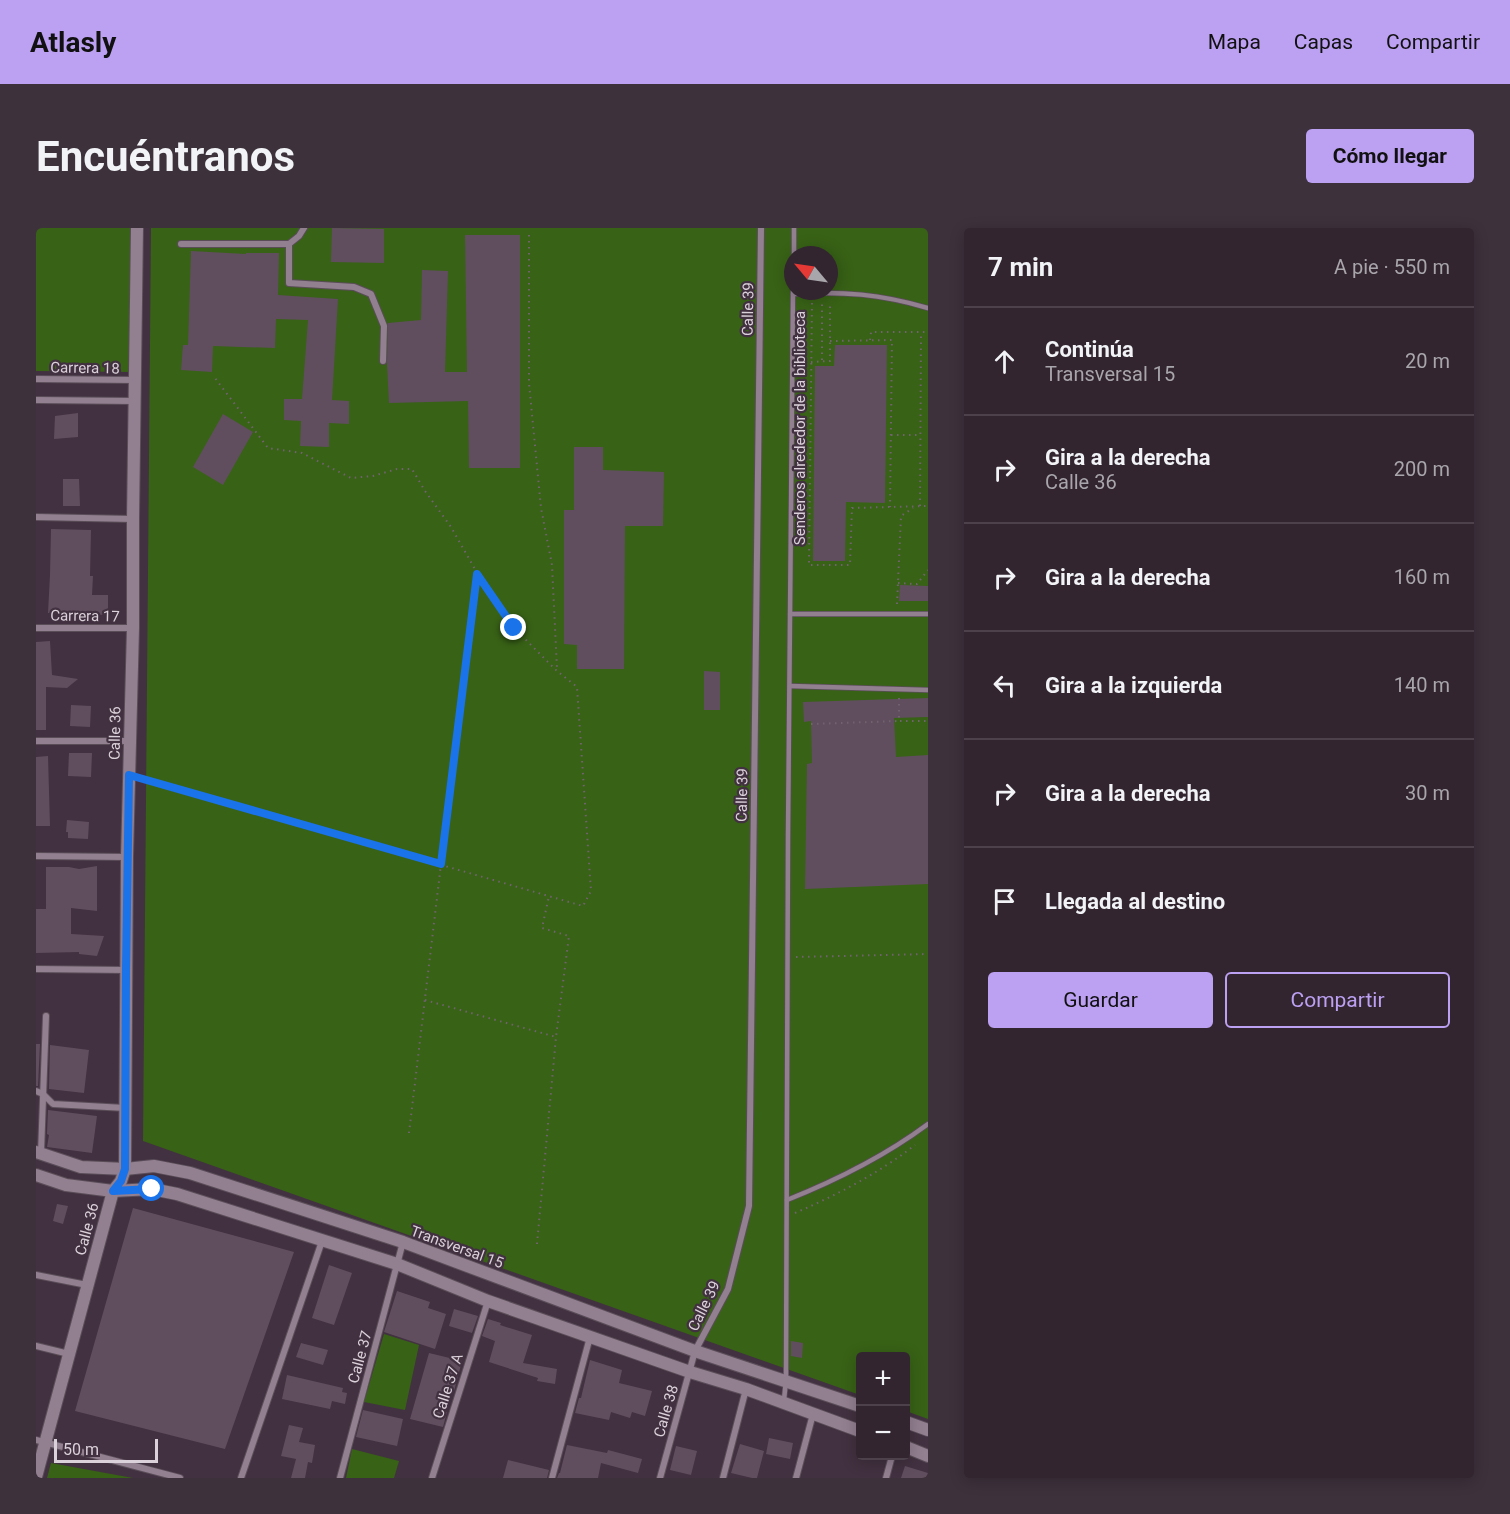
<!DOCTYPE html>
<html lang="es">
<head>
<meta charset="utf-8">
<style>
	:root { --surface:#322530; --page:#3d313c; --text:#f1f3f6; --muted:#a8a5ab; --line:#4d424c; --accent:#bca0f2 }
	body { margin:0; font-family:Roboto,sans-serif; background:var(--page); color:var(--text) }
	.controls { position:absolute; right:18px; bottom:18px; display:grid; overflow:hidden; border-radius:6px; box-shadow:0 3px 15px #0003 }
	.controls button { width:54px; height:54px; display:grid; place-items:center; padding:0; border:0; border-bottom:2px solid var(--line); background:var(--surface); color:var(--text); font:30px sans-serif }
	.compass { position:absolute; left:748px; top:18px; width:54px; height:54px; border-radius:50%; background:var(--surface); box-shadow:0 3px 15px #0003; rotate:299deg }
	.scale { position:absolute; left:18px; bottom:15px; width:104px; box-sizing:border-box; padding-left:6px; border:3px solid #dbd1da; border-top:0; font-size:16px; line-height:21px; white-space:nowrap; color:#dbd1da; -webkit-text-stroke:4px #423140; paint-order:stroke }
	.stop { position:absolute; width:18px; height:18px; margin:-14px; border:4px solid #1a73e8; border-radius:50%; background:#fff }
	.stop.end { background:#1a73e8; border-color:#fff; box-shadow:0 2px 6px #0008 }
	.list { margin:0; padding:0; list-style:none }
	h2 { display:flex; justify-content:space-between; align-items:center; height:78px; margin:0; padding:0 24px; font-size:26px }
	h2 small { font-size:20px; font-weight:400; color:var(--muted) }
	.list li { display:grid; grid-template-columns:39px 1fr auto; gap:18px; align-items:center; box-sizing:border-box; height:108px; padding:0 24px; border-top:2px solid var(--line) }
	.list b { display:block; font-size:22px; white-space:nowrap }
	.list p { margin:0; font-size:20px; white-space:nowrap; color:var(--muted) }
	.list em { font-size:20px; font-style:normal; color:var(--muted) }
	.actions { display:flex; gap:12px; padding:18px 24px }
	.actions a { flex:1; padding:14px 0; border:2px solid var(--accent); border-radius:6px; text-align:center; font-size:21px; color:var(--accent) }
	.actions .main { background:var(--accent); color:#111 }
	.icon { flex:none; width:33px; height:33px; fill:none; stroke:currentColor; stroke-width:2; stroke-linecap:round; stroke-linejoin:round }
	.map { position:relative; flex:none; width:892px; height:1250px; overflow:hidden; border-radius:6px }
	header { display:flex; align-items:center; gap:36px; box-sizing:border-box; height:84px; padding:0 30px; background:var(--accent); color:#111 }
	header strong { font-size:28px }
	nav { display:flex; gap:33px; margin-inline-start:auto; font-size:21px }
	.intro { display:flex; align-items:center; justify-content:space-between; box-sizing:border-box; height:144px; padding:0 36px }
	h1 { margin:0; font-size:42px }
	.button { padding:15px 27px; border-radius:6px; background:var(--accent); color:#111; font-size:21px; font-weight:700 }
	main { display:flex; gap:36px; padding:0 36px }
	aside { flex:1; background:var(--surface); border-radius:6px; box-shadow:0 3px 15px #0003 }
	.map>svg:first-child { display:block }
	.green { fill:#386216; fill-rule:evenodd }
	.building { fill:#604e5e }
	.lines { fill:none; stroke-linecap:round; stroke-linejoin:round }
	.lane-casing { stroke:#5a4d58; stroke-width:6 }
	.street-casing { stroke:#5a4d58; stroke-width:8 }
	.secondary-casing { stroke:#5a4d58; stroke-width:14 }
	.path { stroke:#71626f; stroke-width:2; stroke-dasharray:1.5 4.5; stroke-linecap:butt }
	.lane { stroke:#927f90; stroke-width:4.5 }
	.street { stroke:#927f90; stroke-width:6 }
	.secondary { stroke:#927f90; stroke-width:12 }
	.route { stroke:#1a73e8; stroke-width:8 }
	.labels { text-anchor:middle; dominant-baseline:central; stroke-width:4.5; stroke-linejoin:round; paint-order:stroke }
	.street-label { font-size:15px; fill:#dbd1da; stroke:#423140 }
</style>
</head>
<body>
<header>
<strong>Atlasly</strong>
<nav><a>Mapa</a><a>Capas</a><a>Compartir</a></nav>
</header>
<div class="intro"><h1>Encuéntranos</h1><a class="button">Cómo llegar</a></div>
<main>
<div class="map">
<svg width="892" height="1250" viewBox="0 0 892 1250">
	<rect width="100%" height="100%" fill="#423140"/>
	<g class="green">
		<polygon points="0,0 96,0 94,144 0,143"/>
		<path d="M 115,0 L 892,0 L 892,1191 L 870,1183 L 870,1128 L 824,1128 L 824,1167 L 107,913 ZM 757,27 L 793,27 L 793,63 L 757,63 Z"/>
		<polygon points="348,1106 383,1117 369,1182 328,1174"/>
		<polygon points="316,1221 363,1233 358,1250 310,1250"/>
		<polygon points="15,1235 97,1250 11,1250"/>
	</g>
	<g class="building">
		<polygon points="296,0 348,1 348,35 295,34"/>
		<polygon points="429,7 484,7 484,240 433,240 432,173 353,175 351,136 352,95 385,92 386,42 412,43 409,144 431,144"/>
		<polygon points="155,23 210,26 210,25 243,25 242,67 302,71 296,172 313,173 313,196 293,195 293,219 264,218 265,193 248,192 248,171 266,171 272,92 240,91 239,120 177,118 176,144 145,142 147,117 152,117"/>
		<polygon points="799,117 851,117 849,275 810,274 809,333 777,333 779,138 798,138"/>
		<polygon points="42,185 42,209 18,211 19,188"/>
		<polygon points="187,186 217,204 187,257 157,239"/>
		<polygon points="538,219 567,219 567,242 628,244 627,298 589,298 588,441 541,441 541,417 528,416 528,282 538,282"/>
		<polygon points="27,251 43,251 44,278 27,278"/>
		<polygon points="15,301 55,302 54,348 57,348 56,367 72,367 72,387 12,385 14,347"/>
		<polygon points="864,357 892,358 892,373 863,373"/>
		<polygon points="14,413 16,447 42,451 31,460 10,459 10,502 0,502 0,414"/>
		<polygon points="668,443 684,444 684,482 668,482"/>
		<polygon points="892,470 892,489 858,490 860,529 892,527 892,656 769,661 771,536 776,535 775,493 768,494 767,474"/>
		<polygon points="35,477 55,478 54,499 34,498"/>
		<polygon points="33,525 56,525 55,549 32,548"/>
		<polygon points="12,528 14,598 0,598 0,529"/>
		<polygon points="31,592 53,594 52,611 32,610 32,604 30,604"/>
		<polygon points="61,638 61,683 35,680 35,706 68,708 61,728 43,726 43,724 0,725 0,681 10,681 10,639 33,639 43,641"/>
		<polygon points="0,816 4,816 2,858 0,858"/>
		<polygon points="14,817 53,822 48,865 13,861"/>
		<polygon points="12,882 61,888 56,925 11,919 13,907 11,906"/>
		<polygon points="21,976 32,978 27,996 17,993"/>
		<polygon points="97,980 258,1024 189,1221 39,1183"/>
		<polygon points="293,1037 316,1045 298,1097 276,1090"/>
		<polygon points="361,1063 394,1074 392,1080 410,1086 399,1121 348,1104"/>
		<polygon points="418,1081 442,1088 436,1105 413,1098"/>
		<polygon points="452,1091 465,1095 464,1097 496,1107 487,1135 521,1141 519,1156 501,1153 502,1150 453,1134 459,1113 446,1108"/>
		<polygon points="755,1113 767,1115 766,1130 755,1128"/>
		<polygon points="265,1115 292,1122 287,1137 260,1129"/>
		<polygon points="393,1125 426,1133 418,1163 411,1162 406,1183 411,1184 407,1199 374,1191"/>
		<polygon points="554,1132 586,1142 583,1155 616,1163 609,1188 596,1184 594,1190 575,1184 573,1192 539,1185 543,1170 545,1170"/>
		<polygon points="251,1147 307,1160 306,1164 311,1165 309,1176 296,1173 294,1181 246,1171"/>
		<polygon points="327,1182 367,1191 361,1218 320,1209"/>
		<polygon points="253,1197 267,1200 263,1214 279,1217 276,1235 272,1234 269,1250 255,1250 260,1231 245,1228"/>
		<polygon points="733,1210 757,1215 754,1231 730,1226"/>
		<polygon points="704,1216 728,1223 721,1250 716,1250 695,1245"/>
		<polygon points="531,1217 571,1225 572,1222 606,1231 602,1245 565,1235 562,1250 521,1250 523,1245 524,1245"/>
		<polygon points="640,1218 661,1223 655,1247 634,1242"/>
		<polygon points="472,1232 513,1242 511,1250 467,1250"/>
		<polygon points="869,1238 892,1245 892,1250 865,1250"/>
	</g>
	<g class="lines">
		<defs>
			<g id="lane">
				<polyline points="758,27 758,0"/>
				<path d="M 757,66 C 807,63 844,66 892,80"/>
				<polyline points="754,386 892,386"/>
				<polyline points="754,458 892,462"/>
				<path d="M 751,972 C 801,952 849,928 892,896"/>
				<polyline points="748,1172 750,1152 752,607 757,63"/>
			</g>
			<g id="street">
				<polyline points="268,0 263,8 253,16 253,55 318,59 335,66 348,98 347,133"/>
				<polyline points="145,16 253,16"/>
				<polyline points="0,151 99,152"/>
				<polyline points="0,172 98,173"/>
				<polyline points="0,289 97,291"/>
				<polyline points="0,400 96,400"/>
				<polyline points="0,513 93,513"/>
				<polyline points="0,628 91,629"/>
				<polyline points="0,741 90,742"/>
				<polyline points="0,863 7,866 17,876 89,880"/>
				<polyline points="5,925 10,788"/>
				<polyline points="0,1047 51,1057"/>
				<polyline points="0,1118 33,1126"/>
				<polyline points="0,1212 144,1250"/>
				<polyline points="205,1250 286,1013"/>
				<polyline points="304,1250 367,1014"/>
				<polyline points="396,1250 452,1073"/>
				<polyline points="516,1250 554,1109"/>
				<polyline points="624,1250 659,1123 692,1061 713,978 725,0"/>
				<polyline points="687,1250 710,1161"/>
				<polyline points="760,1250 777,1186"/>
				<polyline points="850,1250 856,1228"/>
			</g>
			<g id="secondary">
				<polyline points="0,924 45,939 89,941 118,938 154,945 367,1014 659,1123 824,1178"/>
				<polyline points="0,947 30,957 77,963 116,961 141,966 361,1036 452,1073 654,1144 710,1161 824,1203"/>
				<polyline points="870,1194 892,1202"/>
				<polyline points="870,1219 892,1228"/>
				<polyline points="0,1249 77,963 85,953 89,941 91,629 97,400 97,291 101,0"/>
			</g>
		</defs>
		<use href="#lane" class="lane-casing"/>
		<use href="#street" class="street-casing"/>
		<use href="#secondary" class="secondary-casing"/>
		<g class="path">
			<polyline points="493,7 493,155 505,280 516,337 521,441"/>
			<polyline points="776,75 773,337 814,337 816,280 892,278"/>
			<polyline points="834,112 835,104 892,104"/>
			<polyline points="794,113 856,112 854,279"/>
			<polyline points="786,132 786,75"/>
			<polyline points="775,134 794,133 794,74"/>
			<polyline points="855,207 884,207"/>
			<polyline points="884,278 885,105"/>
			<polyline points="862,355 881,356 892,342"/>
			<polyline points="861,376 865,288 877,280"/>
			<polyline points="863,470 863,493 892,493"/>
			<polyline points="775,496 863,493"/>
			<polyline points="105,550 547,678 555,663 541,459 521,443 478,400 448,357 415,299 389,263 376,241 361,241 337,248 315,250 266,225 232,220 179,150"/>
			<polyline points="760,729 892,726"/>
			<polyline points="389,772 520,809"/>
			<polyline points="373,905 405,636 441,346"/>
			<path d="M 759,985 C 801,967 843,945 879,917"/>
			<polyline points="501,1016 520,809 533,708 506,700 513,668"/>
		</g>
		<use href="#lane" class="lane"/>
		<use href="#street" class="street"/>
		<use href="#secondary" class="secondary"/>
	</g>
	<g class="lines">
		<polyline class="route" points="116,961 77,963 85,953 89,941 90,742 93,547 405,636 441,346 478,400"/>
	</g>
	<g class="labels">
		<g class="street-label">
			<text transform="translate(712 81) rotate(-89)">Calle 39</text>
			<text transform="translate(49 140) rotate(1)">Carrera 18</text>
			<text transform="translate(764 200) rotate(-90)">Senderos alrededor de la biblioteca</text>
			<text transform="translate(49 388) rotate(1)">Carrera 17</text>
			<text transform="translate(79 505) rotate(-89)">Calle 36</text>
			<text transform="translate(706 567) rotate(-89)">Calle 39</text>
			<text transform="translate(51 1001) rotate(-75)">Calle 36</text>
			<text transform="translate(421 1019) rotate(20)">Transversal 15</text>
			<text transform="translate(668 1078) rotate(-64)">Calle 39</text>
			<text transform="translate(324 1129) rotate(-75)">Calle 37</text>
			<text transform="translate(412 1158) rotate(-72)">Calle 37 A</text>
			<text transform="translate(630 1183) rotate(-74)">Calle 38</text>
		</g>
	</g>
</svg>
<div class="controls">
<button>+</button>
<button>−</button>
</div>
<svg class="compass" viewBox="-18 -18 36 36"><path d="M0-13l5 13h-10z" fill="#e53935"/><path d="M0 13l5-13h-10z" fill="#a8a5ab"/></svg>
<div class="scale">50 m</div>
<div class="stop" style="left:116px;top:961px"></div>
<div class="stop end" style="left:478px;top:400px"></div>
</div>
<aside>
<h2>7 min<small>A pie · 550 m</small></h2>
<ul class="list">
<li><svg class="icon" aria-label="ahead" viewBox="0 0 24 24"><path d="M12 20V5M6 11l6-6 6 6"/></svg><div><b>Continúa</b><p>Transversal 15</p></div><em>20 m</em></li>
<li><svg class="icon" aria-label="right" viewBox="0 0 24 24"><path d="M7 20v-9h11M14 6l5 5-5 5"/></svg><div><b>Gira a la derecha</b><p>Calle 36</p></div><em>200 m</em></li>
<li><svg class="icon" aria-label="right" viewBox="0 0 24 24"><path d="M7 20v-9h11M14 6l5 5-5 5"/></svg><div><b>Gira a la derecha</b></div><em>160 m</em></li>
<li><svg class="icon" aria-label="left" viewBox="0 0 24 24"><path d="M17 20v-9H6M10 6l-5 5 5 5"/></svg><div><b>Gira a la izquierda</b></div><em>140 m</em></li>
<li><svg class="icon" aria-label="right" viewBox="0 0 24 24"><path d="M7 20v-9h11M14 6l5 5-5 5"/></svg><div><b>Gira a la derecha</b></div><em>30 m</em></li>
<li><svg class="icon" aria-label="arrive" viewBox="0 0 24 24"><path d="M6 21V4h12l-3 4 3 4H6"/></svg><div><b>Llegada al destino</b></div></li>
</ul>
<div class="actions"><a class="main">Guardar</a><a>Compartir</a></div>
</aside>
</main>
</body>
</html>
